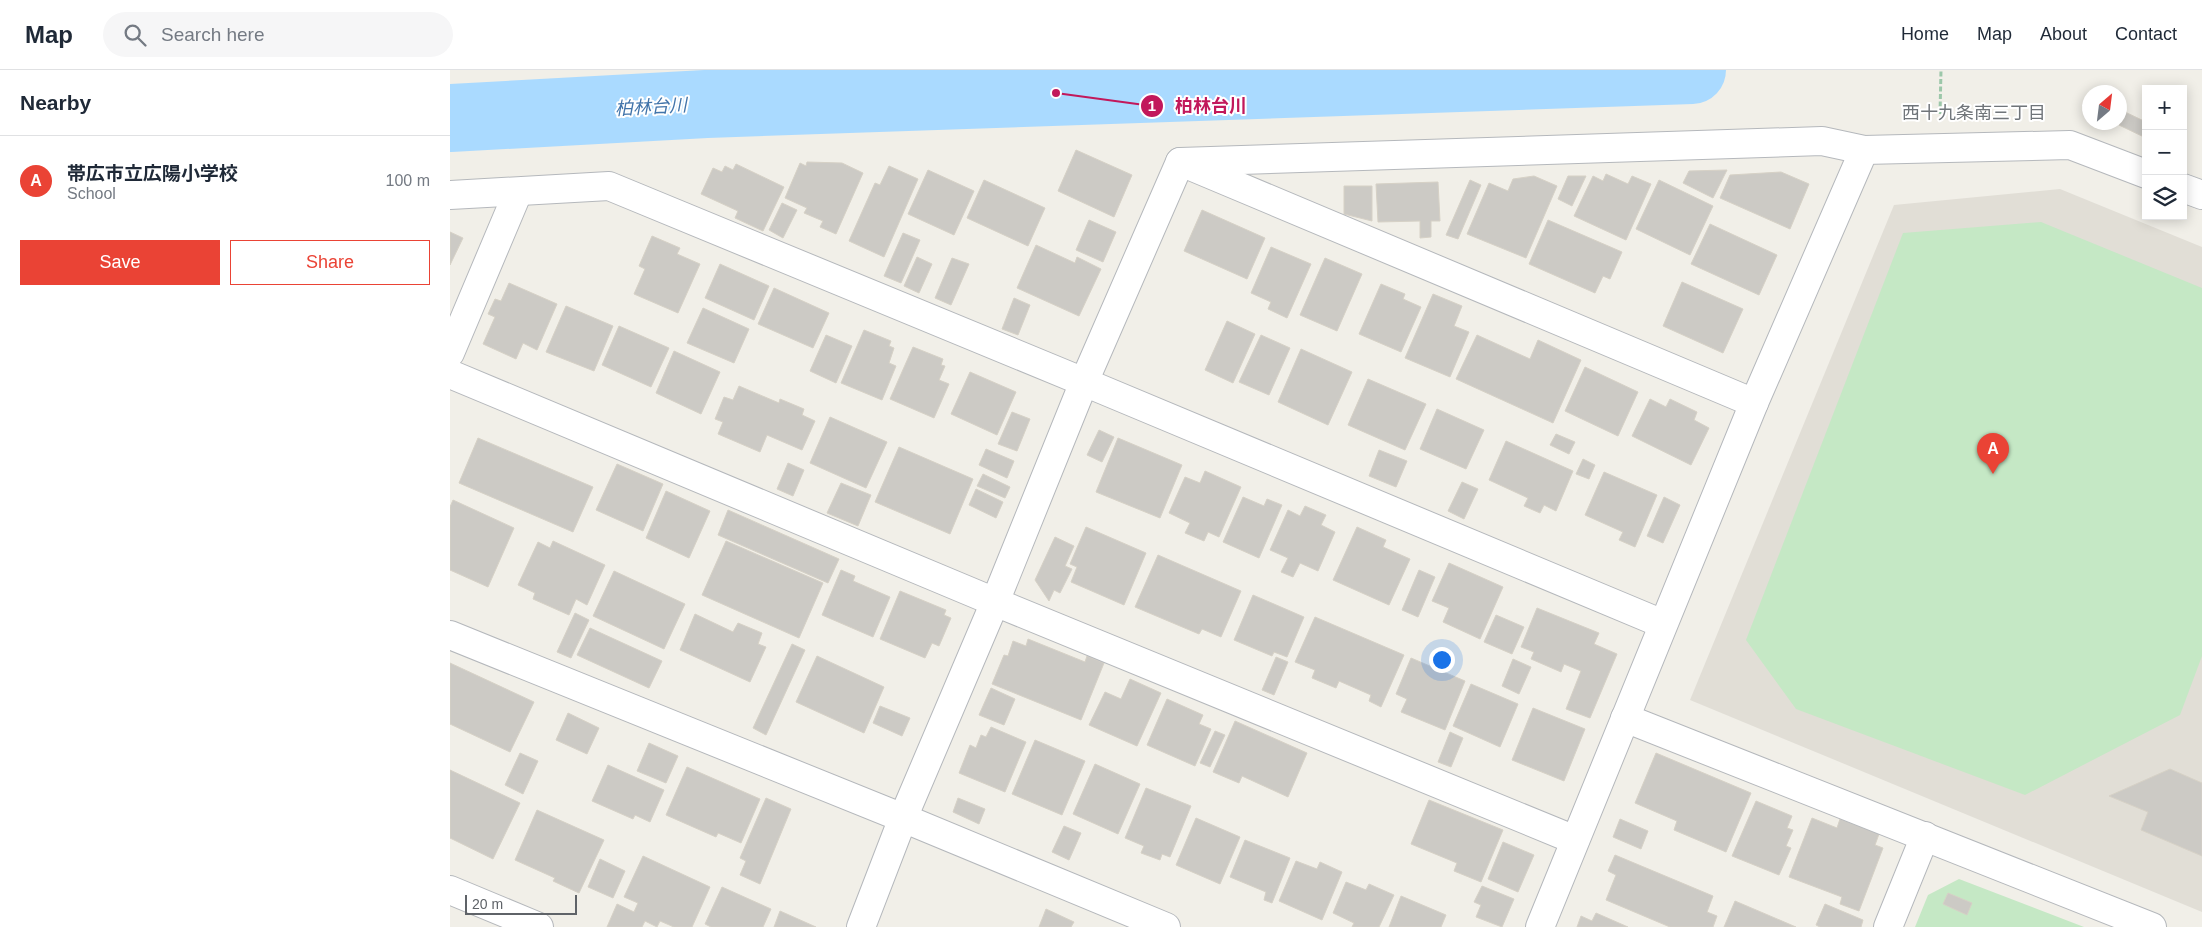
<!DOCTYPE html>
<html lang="en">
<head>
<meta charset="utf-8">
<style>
	:root { --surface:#fff; --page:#f6f6f7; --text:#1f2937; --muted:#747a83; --line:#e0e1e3; --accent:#ea4335 }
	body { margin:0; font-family:Helvetica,"Noto Sans JP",sans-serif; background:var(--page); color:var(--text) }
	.controls { position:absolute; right:15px; top:15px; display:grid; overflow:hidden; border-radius:0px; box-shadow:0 2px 12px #0003 }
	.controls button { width:45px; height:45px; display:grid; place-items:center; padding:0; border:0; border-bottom:1px solid var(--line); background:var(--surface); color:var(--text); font:25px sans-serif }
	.compass { position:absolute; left:1632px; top:15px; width:45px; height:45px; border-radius:50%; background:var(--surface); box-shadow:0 2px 12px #0003; rotate:28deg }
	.scale { position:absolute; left:15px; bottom:12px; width:112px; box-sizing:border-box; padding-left:5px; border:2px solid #5f6368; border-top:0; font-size:14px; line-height:18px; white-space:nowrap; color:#5f6368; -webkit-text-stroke:4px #fff; paint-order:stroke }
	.you { position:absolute; left:991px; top:589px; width:18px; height:18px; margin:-12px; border:4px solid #fff; border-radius:50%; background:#1a73e8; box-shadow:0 0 0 8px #1a73e833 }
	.badge { display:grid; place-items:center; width:32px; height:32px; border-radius:50%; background:var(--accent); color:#fff; font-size:16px; font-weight:700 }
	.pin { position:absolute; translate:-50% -41px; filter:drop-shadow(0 1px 2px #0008) }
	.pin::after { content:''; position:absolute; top:26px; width:18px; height:15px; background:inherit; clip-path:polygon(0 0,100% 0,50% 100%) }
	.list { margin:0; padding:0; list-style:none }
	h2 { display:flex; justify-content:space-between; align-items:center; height:65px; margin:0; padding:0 20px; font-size:21px }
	h2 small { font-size:16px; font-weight:400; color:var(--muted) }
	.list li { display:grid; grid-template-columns:32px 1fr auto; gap:15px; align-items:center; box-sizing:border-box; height:90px; padding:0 20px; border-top:1px solid var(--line) }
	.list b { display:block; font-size:19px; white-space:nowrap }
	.list p { margin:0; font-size:16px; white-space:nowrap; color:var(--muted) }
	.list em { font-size:16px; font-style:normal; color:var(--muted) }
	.actions { display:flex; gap:10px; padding:15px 20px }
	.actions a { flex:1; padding:11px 0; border:1px solid var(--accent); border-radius:0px; text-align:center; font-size:18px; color:var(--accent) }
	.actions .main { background:var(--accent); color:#fff }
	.icon { flex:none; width:28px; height:28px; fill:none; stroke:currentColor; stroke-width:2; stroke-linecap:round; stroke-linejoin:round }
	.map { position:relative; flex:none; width:1752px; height:857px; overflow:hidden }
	header { display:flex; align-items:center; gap:30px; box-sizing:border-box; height:70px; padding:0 25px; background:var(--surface); border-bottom:1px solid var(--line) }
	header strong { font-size:24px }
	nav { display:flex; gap:28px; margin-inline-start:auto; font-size:18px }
	.search { width:350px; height:45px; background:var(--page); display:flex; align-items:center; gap:12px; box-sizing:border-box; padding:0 18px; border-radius:28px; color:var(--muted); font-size:19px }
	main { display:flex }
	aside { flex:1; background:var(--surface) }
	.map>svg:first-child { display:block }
	.education { fill:#e1ded6 }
	.green { fill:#c5e8c5 }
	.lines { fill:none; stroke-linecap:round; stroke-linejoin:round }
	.river { stroke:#aadaff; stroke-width:68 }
	.building { fill:#cccac5; stroke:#d6d1c6 }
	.street-casing { stroke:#b5b8bc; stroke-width:30 }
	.path { stroke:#9cc7a9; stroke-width:3; stroke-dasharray:5 2.5; stroke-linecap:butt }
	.street { stroke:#fff; stroke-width:28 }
	.labels { text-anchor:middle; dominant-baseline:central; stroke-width:4; stroke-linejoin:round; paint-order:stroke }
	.water-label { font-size:18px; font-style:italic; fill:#4174aa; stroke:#fff }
	.neighbourhood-label { font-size:18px; fill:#70757a; stroke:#fff }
	.leader { fill:none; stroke:#c2185b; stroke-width:2 }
	.callout-dot { fill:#c2185b; stroke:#fff; stroke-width:2 }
	.mark-label { font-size:15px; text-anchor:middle; font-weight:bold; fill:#fff }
	.callout-label { font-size:18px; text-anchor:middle; font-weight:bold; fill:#c2185b; stroke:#fff; stroke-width:4; stroke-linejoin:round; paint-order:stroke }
</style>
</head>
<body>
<header>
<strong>Map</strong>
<div class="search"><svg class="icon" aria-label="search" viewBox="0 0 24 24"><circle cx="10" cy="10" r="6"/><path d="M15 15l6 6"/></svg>Search here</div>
<nav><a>Home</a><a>Map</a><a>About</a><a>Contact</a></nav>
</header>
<main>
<aside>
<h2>Nearby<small></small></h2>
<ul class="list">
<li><span class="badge">A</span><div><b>帯広市立広陽小学校</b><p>School</p></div><em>100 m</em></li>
</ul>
<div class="actions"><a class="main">Save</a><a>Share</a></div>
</aside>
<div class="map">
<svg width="1752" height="857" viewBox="0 0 1752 857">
	<rect width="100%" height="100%" fill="#f1efe8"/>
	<polygon class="education" points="1610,119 1752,177 1752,842 1240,630 1444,135"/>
	<g class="green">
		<polygon points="1591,152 1752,218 1752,586 1730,645 1575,725 1346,639 1296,570 1453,163"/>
		<polygon points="1509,809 1634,857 1465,857 1478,825"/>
	</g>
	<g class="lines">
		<polyline class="river" points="0,48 256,34 1242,0"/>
	</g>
	<g class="building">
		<polygon points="1675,42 1696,52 1696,68 1669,55"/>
		<polygon points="626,80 682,105 664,147 608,121"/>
		<polygon points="357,92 392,93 413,103 386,164 370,157 373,151 354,143 357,138 335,128 350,93 356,96"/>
		<polygon points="286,94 334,117 313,161 285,148 288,141 251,124 263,98 272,102 275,96 283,100"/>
		<polygon points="439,96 468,109 434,187 399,171 425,113 430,115"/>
		<polygon points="478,100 524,121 504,165 458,144"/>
		<polygon points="1277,100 1263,128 1233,113 1239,101"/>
		<polygon points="1331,102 1359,114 1340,159 1270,128 1280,105"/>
		<polygon points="1156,104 1178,114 1182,106 1201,114 1176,170 1124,146 1143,106 1153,111"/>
		<polygon points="1084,106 1107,116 1076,188 1017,164 1039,113 1058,121 1063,109"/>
		<polygon points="1118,106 1136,106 1122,136 1108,129"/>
		<polygon points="534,110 595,138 578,176 517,148"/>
		<polygon points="1020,110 1031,115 1008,169 996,165"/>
		<polygon points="1209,110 1263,136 1240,185 1186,159"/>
		<polygon points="988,112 990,151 981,151 981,167 970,168 970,151 928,152 926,114"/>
		<polygon points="894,116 922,116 922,151 894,144"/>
		<polygon points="332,133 347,140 333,168 319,160"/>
		<polygon points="752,140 815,168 797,209 734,181"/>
		<polygon points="639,150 666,162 653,192 626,180"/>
		<polygon points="1098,150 1172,182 1160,209 1153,206 1145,223 1079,194"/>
		<polygon points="1260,154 1327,185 1309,225 1241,194"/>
		<polygon points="0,162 13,168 0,195"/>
		<polygon points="453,163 470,170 451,213 434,206"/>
		<polygon points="202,166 230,178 227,184 250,194 228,243 184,224 195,199 189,196"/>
		<polygon points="586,175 625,193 627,187 651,199 629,246 567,218"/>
		<polygon points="821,177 861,194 837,248 818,239 821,232 801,223"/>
		<polygon points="467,187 482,194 469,223 454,216"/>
		<polygon points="502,188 519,194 501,235 485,228"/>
		<polygon points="875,188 912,204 887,261 850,245"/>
		<polygon points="270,194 319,216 304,250 255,228"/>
		<polygon points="1232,212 1293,239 1273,283 1213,256"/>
		<polygon points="59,213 107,234 87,280 73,273 66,289 33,274 45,247 38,244 45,229 51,231"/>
		<polygon points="931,214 955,224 953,229 971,237 951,282 909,264"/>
		<polygon points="324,218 379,243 363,278 308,254"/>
		<polygon points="983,224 1012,236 1004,256 1019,262 1000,307 955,288"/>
		<polygon points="564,228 580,235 568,265 552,259"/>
		<polygon points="116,236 163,256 144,301 96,282"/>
		<polygon points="253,238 299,259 284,293 237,273"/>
		<polygon points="777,251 805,264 783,313 755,300"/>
		<polygon points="169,256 219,278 201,317 152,295"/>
		<polygon points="414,260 441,271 439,276 444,278 439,293 446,296 432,330 391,313"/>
		<polygon points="376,265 402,276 386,313 360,301"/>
		<polygon points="811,265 840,278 819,325 789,312"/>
		<polygon points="1027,265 1080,289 1088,270 1131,290 1103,353 1006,309"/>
		<polygon points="463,277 493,289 491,295 495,296 489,310 499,314 484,348 440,329"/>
		<polygon points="851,279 902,302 878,355 828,332"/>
		<polygon points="224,281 270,302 251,344 206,323"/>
		<polygon points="1135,297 1188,322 1168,366 1115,341"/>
		<polygon points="520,302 566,322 547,365 501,344"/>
		<polygon points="918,309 976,334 955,380 898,355"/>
		<polygon points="289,316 329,333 330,329 354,339 352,345 365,351 352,380 317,365 310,382 268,364 273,352 265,349 274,327 283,330"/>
		<polygon points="1200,329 1216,337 1220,329 1247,342 1244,350 1259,358 1241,395 1182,366"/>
		<polygon points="987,339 1034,360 1016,399 970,379"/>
		<polygon points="562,342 580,349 567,381 548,374"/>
		<polygon points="380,347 437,372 416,418 360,393"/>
		<polygon points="649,360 664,367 652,392 637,385"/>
		<polygon points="1106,364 1125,372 1119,384 1100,375"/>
		<polygon points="28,368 143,417 123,462 9,413"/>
		<polygon points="668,368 732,395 710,448 646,422"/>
		<polygon points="1056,371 1123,401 1106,441 1094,435 1090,443 1074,436 1078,428 1039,410"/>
		<polygon points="449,377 523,409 500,464 425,432"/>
		<polygon points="536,379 564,391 557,408 529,395"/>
		<polygon points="929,380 957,391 946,417 919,406"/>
		<polygon points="1133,389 1145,395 1139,409 1126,404"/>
		<polygon points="338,393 354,400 343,426 327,419"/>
		<polygon points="167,394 213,414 193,461 146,440"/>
		<polygon points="755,401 791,417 769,467 758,462 754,471 735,463 740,453 719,443 735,407 750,413"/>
		<polygon points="1154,402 1207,425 1185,477 1169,470 1173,462 1135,445"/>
		<polygon points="533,404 560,417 555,428 527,416"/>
		<polygon points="1012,412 1028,419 1014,449 998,441"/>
		<polygon points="391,413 421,425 408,456 377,443"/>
		<polygon points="526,419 553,432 546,448 519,435"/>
		<polygon points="216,421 260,441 239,488 196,468"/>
		<polygon points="793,427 814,436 817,429 832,435 809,488 773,472"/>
		<polygon points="1214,427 1230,435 1213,473 1197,466"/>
		<polygon points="3,430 64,458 38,517 0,500 0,437"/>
		<polygon points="855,436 876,445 871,455 885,462 868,501 850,493 843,507 831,502 838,488 820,480 838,440 850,446"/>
		<polygon points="278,440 389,489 378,513 268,465"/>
		<polygon points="636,457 696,483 674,535 621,512 627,497 620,494"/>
		<polygon points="907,457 936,470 933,477 960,489 939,535 883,510"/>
		<polygon points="605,467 624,476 615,496 622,499 610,523 604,520 599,531 585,510"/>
		<polygon points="103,471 155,495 137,535 126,529 119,545 83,529 85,523 68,515 88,472 100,478"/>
		<polygon points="276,471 373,513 349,568 252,525"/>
		<polygon points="708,485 791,521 771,567 752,559 749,564 685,537"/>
		<polygon points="999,493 1053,517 1030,569 993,552 999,538 982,531"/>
		<polygon points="391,500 405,506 403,511 440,527 423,567 372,545"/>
		<polygon points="969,500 985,507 968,547 952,540"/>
		<polygon points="164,501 235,534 214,579 143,546"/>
		<polygon points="450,521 496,540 494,545 501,548 489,576 482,573 475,588 430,569"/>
		<polygon points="803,525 854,547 837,587 824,582 822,586 784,570"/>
		<polygon points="1087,538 1149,563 1144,574 1167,584 1140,648 1116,639 1131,601 1114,594 1111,602 1081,589 1084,582 1071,577"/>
		<polygon points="125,543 139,550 121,588 107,582"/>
		<polygon points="245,544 283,562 288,553 312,563 308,574 316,577 300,612 230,580"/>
		<polygon points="1046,545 1074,557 1062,584 1034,572"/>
		<polygon points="865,547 954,585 931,637 919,631 921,625 889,611 886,618 862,608 865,600 845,592"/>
		<polygon points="140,558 212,591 199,618 127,585"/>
		<polygon points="578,569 635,592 637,586 654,593 631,650 542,614 554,585 558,586 563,571 576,576"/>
		<polygon points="342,574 355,580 316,665 303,658"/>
		<polygon points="367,586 434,617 414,663 346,632"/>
		<polygon points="826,587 838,592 824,625 812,620"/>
		<polygon points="961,588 1015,611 995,660 951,642 957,629 946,624"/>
		<polygon points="1063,589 1081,597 1069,624 1052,616"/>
		<polygon points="0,593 84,632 60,682 0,654"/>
		<polygon points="680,609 711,623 687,676 639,655 655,622 671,629"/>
		<polygon points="1021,614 1068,634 1050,677 1003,656"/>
		<polygon points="541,618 565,629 554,655 529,645"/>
		<polygon points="717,629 753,645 749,654 761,659 745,696 697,675"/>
		<polygon points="430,636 460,648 452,666 423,653"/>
		<polygon points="1083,638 1135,659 1114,711 1062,690"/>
		<polygon points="118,643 149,658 137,684 106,670"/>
		<polygon points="785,651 857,683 838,727 792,706 789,713 763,702"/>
		<polygon points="541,657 576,672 555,722 509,703 520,675 526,678 531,665 536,667"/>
		<polygon points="765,661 775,665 760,697 750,693"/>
		<polygon points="1000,662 1013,668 1001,697 988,692"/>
		<polygon points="585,670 635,691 612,745 562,724"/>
		<polygon points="199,673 228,686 216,713 187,701"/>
		<polygon points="70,683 88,691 73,724 55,715"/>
		<polygon points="1206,683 1301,723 1276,782 1224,760 1227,751 1185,733"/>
		<polygon points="645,694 690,714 668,764 623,744"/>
		<polygon points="158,695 214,720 200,752 185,745 183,749 142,731"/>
		<polygon points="237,697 310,729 291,773 268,763 266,767 216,745"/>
		<polygon points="1720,699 1752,713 1752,786 1691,760 1698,742 1659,726"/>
		<polygon points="0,700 70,733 43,789 0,768"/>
		<polygon points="696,718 741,736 720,787 712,784 710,790 691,783 694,776 675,768"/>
		<polygon points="316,728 341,739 310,814 290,805 296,791 290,788"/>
		<polygon points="508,728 535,739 529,754 503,742"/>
		<polygon points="979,730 1053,760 1031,812 1004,801 1007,793 961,774"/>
		<polygon points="1306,731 1342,746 1337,758 1343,760 1336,776 1341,778 1329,805 1282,786"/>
		<polygon points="87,740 154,770 129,823 103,811 105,808 65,790"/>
		<polygon points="746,748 790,767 770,814 726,795"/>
		<polygon points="1362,748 1387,758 1390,749 1429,764 1425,775 1433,778 1409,841 1390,834 1392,827 1339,807"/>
		<polygon points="1170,749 1198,761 1191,779 1163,767"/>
		<polygon points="614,756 631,763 619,790 602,782"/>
		<polygon points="795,770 840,788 822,833 814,830 816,822 780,807"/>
		<polygon points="1053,772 1084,785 1068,822 1038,809"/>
		<polygon points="1165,785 1263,826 1257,842 1267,846 1263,857 1220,857 1156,830 1166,805 1158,801"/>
		<polygon points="193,786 260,817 242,857 224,857 210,851 207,857 195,851 192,857 157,857 167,834 184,842 188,833 174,827"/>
		<polygon points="150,789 175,801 163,828 138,817"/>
		<polygon points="846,791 867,799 870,792 892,802 872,850 829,831"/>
		<polygon points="896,812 916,820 919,814 944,825 929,857 902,857 904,853 883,843"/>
		<polygon points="1032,816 1064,829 1052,857 1026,847 1031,835 1024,832"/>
		<polygon points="272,817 321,839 313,857 261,857 255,854"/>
		<polygon points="1498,823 1522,833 1517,845 1493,834"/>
		<polygon points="951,826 996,845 991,857 939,857"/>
		<polygon points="1285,831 1346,857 1274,857"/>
		<polygon points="1375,834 1413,850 1411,857 1370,857 1366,855"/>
		<polygon points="596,839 624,852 621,857 589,857"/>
		<polygon points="330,841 366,857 324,857"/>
		<polygon points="1146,843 1178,857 1127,857 1131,846 1142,851"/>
	</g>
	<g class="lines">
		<defs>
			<g id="street">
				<polyline points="730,92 1372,71 1414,80 1620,75 1696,104"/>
				<polyline points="738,95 1304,333"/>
				<polyline points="1733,118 1752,125"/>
				<polyline points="0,125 159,116 634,312 1213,554"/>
				<polyline points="0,283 68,122"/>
				<polyline points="0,304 545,532 1125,770"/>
				<polyline points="0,565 453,748 716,857"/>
				<polyline points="1175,648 1702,857"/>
				<polyline points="0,820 89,857"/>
				<polyline points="411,857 453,748 545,532 634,312 730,92"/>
				<polyline points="1090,857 1304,333 1414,80"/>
				<polyline points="1438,857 1475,766"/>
			</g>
		</defs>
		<use href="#street" class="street-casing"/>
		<polyline class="path" points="1490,44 1491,0"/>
		<use href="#street" class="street"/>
	</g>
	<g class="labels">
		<g class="water-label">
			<text transform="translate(201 37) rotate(-3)">柏林台川</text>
		</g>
		<g class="neighbourhood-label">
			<text x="1524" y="43">西十九条南三丁目</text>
		</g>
	</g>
	<path class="leader" d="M606 23L702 36"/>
	<g class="callout-dot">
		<circle cx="606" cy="23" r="5"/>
		<circle cx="702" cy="36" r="12"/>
	</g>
	<g class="mark-label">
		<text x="702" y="41">1</text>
	</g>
	<g class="callout-label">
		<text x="761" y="42">柏林台川</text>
	</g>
</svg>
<div class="controls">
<button>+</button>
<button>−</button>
<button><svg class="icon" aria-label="layers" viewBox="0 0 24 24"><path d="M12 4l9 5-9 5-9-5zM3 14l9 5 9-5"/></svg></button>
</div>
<svg class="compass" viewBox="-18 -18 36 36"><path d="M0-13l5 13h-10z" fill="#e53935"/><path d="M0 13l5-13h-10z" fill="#747a83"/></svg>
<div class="scale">20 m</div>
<div class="you"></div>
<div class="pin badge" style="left:1543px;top:404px">A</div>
</div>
</main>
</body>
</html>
